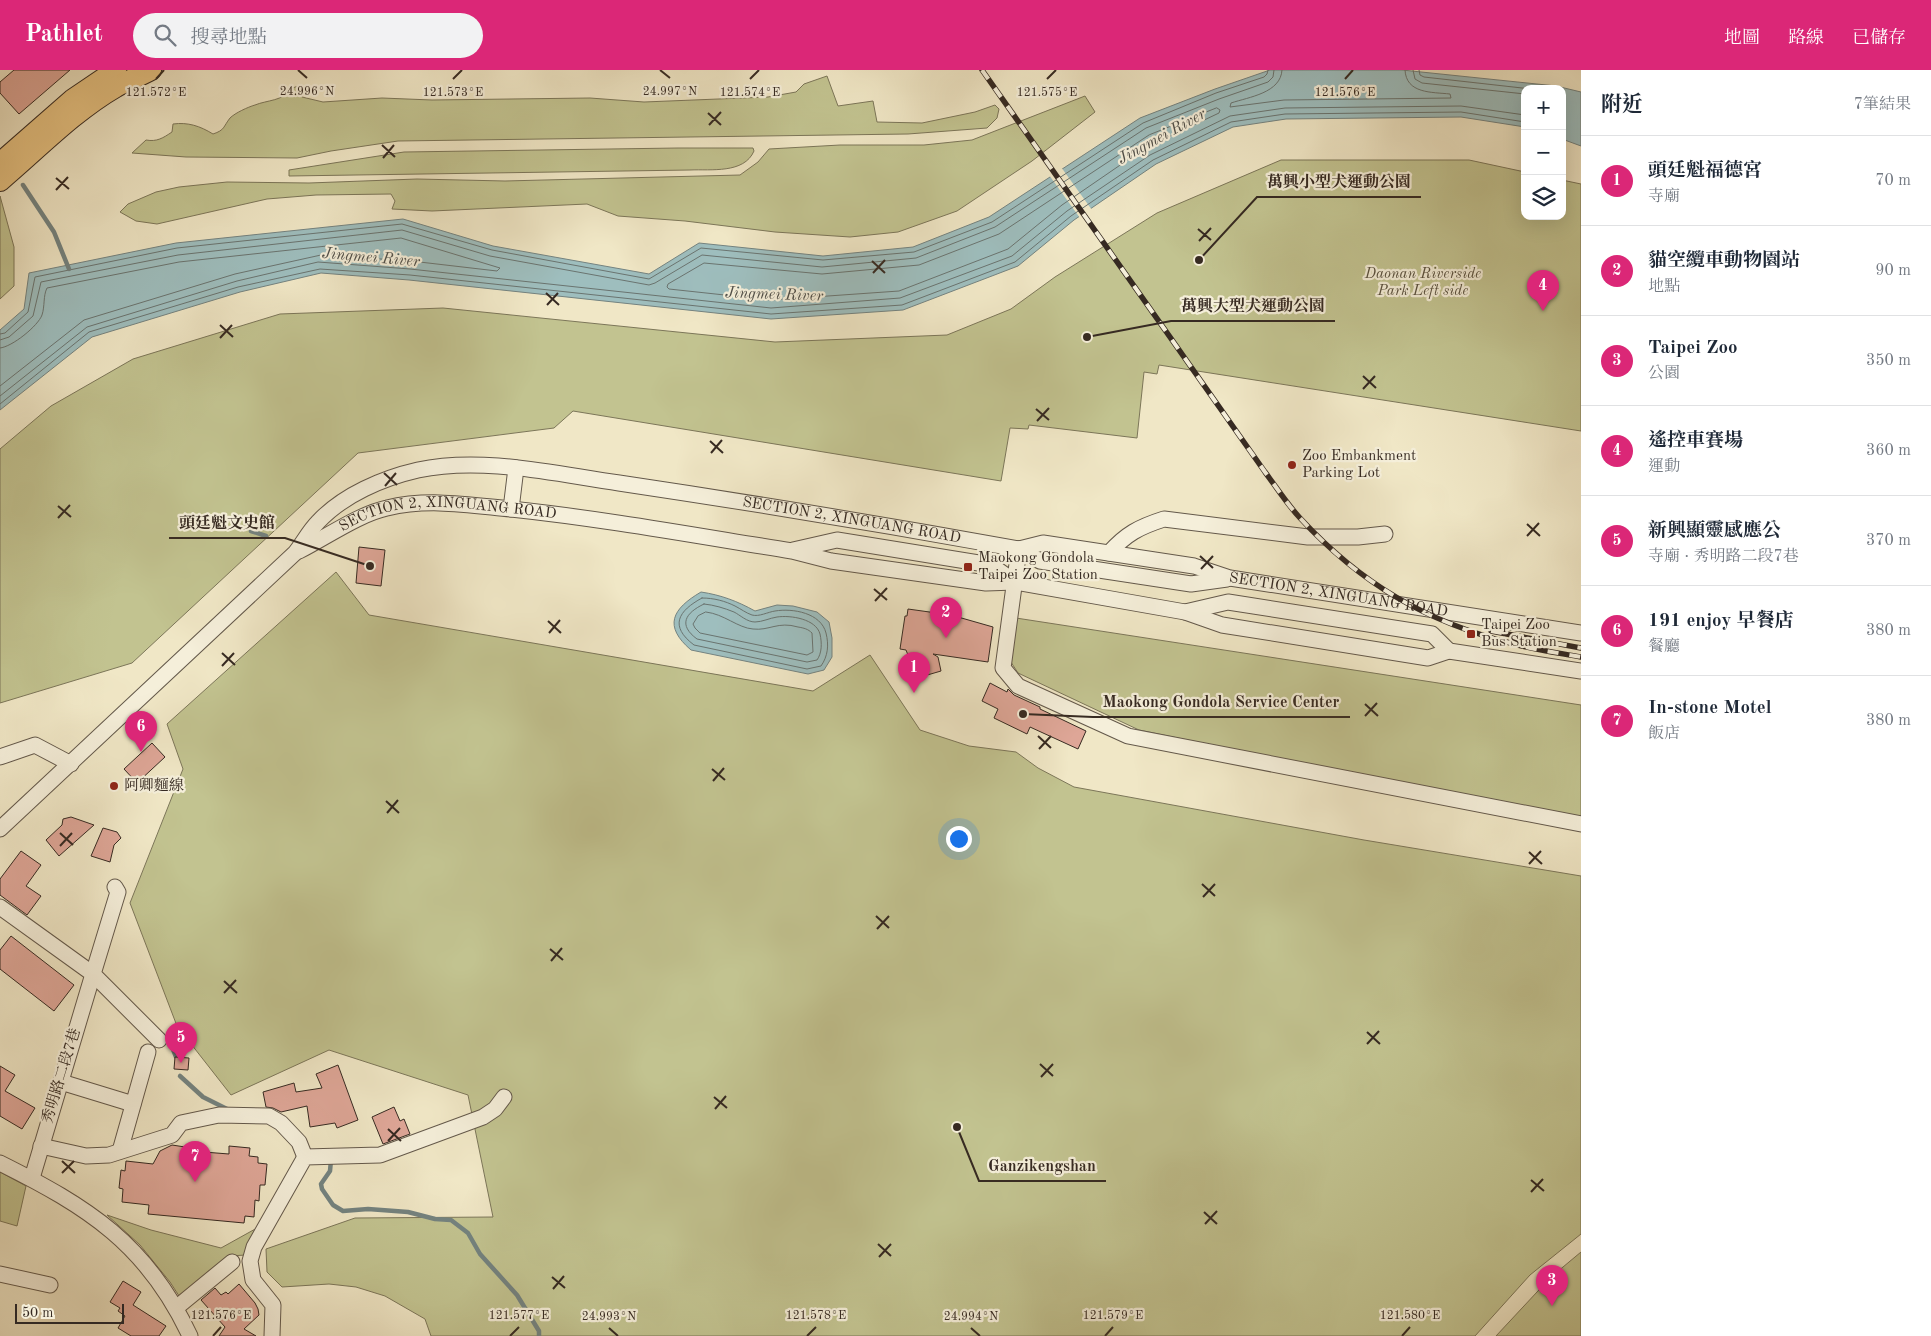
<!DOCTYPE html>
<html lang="zh-TW">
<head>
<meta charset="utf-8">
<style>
	:root { --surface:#fff; --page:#f2f2f3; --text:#1f2937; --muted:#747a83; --line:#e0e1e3; --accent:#db2777 }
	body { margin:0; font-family:"Old Standard TT","Noto Serif TC",serif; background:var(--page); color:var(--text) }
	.controls { position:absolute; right:15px; top:15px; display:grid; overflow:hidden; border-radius:10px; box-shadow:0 5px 20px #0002 }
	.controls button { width:45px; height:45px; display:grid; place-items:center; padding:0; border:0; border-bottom:1px solid var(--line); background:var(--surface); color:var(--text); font:25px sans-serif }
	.scale { position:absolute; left:15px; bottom:12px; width:109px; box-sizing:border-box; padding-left:5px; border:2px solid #362a22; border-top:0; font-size:14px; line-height:18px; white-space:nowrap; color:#362a22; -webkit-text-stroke:4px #f5efda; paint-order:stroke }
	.you { position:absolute; left:958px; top:768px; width:18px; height:18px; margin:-12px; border:4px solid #fff; border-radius:50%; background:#1a73e8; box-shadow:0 0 0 8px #1a73e833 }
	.badge { display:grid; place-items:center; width:32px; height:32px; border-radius:50%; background:var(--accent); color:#fff; font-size:16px; font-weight:700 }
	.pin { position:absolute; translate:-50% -41px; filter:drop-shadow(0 1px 2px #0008) }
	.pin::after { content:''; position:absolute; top:26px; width:18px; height:15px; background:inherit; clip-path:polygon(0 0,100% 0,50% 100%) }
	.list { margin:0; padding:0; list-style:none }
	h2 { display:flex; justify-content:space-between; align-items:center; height:65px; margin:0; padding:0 20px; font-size:21px }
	h2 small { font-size:16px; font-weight:400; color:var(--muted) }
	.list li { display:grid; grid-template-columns:32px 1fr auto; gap:15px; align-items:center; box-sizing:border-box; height:90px; padding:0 20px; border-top:1px solid var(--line) }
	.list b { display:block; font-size:19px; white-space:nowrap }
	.list p { margin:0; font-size:16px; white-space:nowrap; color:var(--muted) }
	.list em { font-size:16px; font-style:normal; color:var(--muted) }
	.icon { flex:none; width:28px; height:28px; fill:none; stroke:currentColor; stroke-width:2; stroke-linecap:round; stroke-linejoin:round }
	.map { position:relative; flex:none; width:1581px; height:1266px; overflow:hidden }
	header { display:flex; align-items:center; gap:30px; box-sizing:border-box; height:70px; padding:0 25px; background:var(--accent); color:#fff }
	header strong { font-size:24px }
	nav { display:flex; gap:28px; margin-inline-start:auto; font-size:18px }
	.search { width:350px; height:45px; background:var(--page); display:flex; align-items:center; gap:12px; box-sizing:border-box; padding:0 18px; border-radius:28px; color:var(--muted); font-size:19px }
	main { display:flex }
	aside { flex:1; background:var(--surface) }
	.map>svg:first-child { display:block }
	.green { fill:#c2c390; stroke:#7c7659 }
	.water { fill:#9ebebe; stroke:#748380 }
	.pier { fill:#f0e7c6 }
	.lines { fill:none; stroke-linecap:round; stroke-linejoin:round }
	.shore { stroke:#6a7470; stroke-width:1 }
	.stream { stroke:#748380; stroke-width:4.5 }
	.building { fill:#dea697; stroke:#362a22 }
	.minor-casing { stroke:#64594b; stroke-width:17 }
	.major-casing { stroke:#362a22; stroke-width:22 }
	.minor { stroke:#f5efda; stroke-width:15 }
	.major { stroke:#e8c483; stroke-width:20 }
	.rail-casing { stroke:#362a22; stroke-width:5.5 }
	.rail { stroke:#f5efda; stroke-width:4; stroke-dasharray:11; stroke-linecap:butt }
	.ticks { fill:none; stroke:#362a22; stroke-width:2 }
	.poi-dot { fill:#8f2418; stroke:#f5efda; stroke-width:2 }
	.labels { text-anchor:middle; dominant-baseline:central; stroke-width:4.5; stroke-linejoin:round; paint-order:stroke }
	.park-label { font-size:15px; font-style:italic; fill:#59503e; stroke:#f5efda }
	.poi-label { font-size:15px; fill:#362a22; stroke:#f5efda; text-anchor:start }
	.street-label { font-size:15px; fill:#362a22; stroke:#f5efda }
	.water-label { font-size:16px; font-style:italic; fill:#504f49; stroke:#f5efda }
	.ticks-label { font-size:12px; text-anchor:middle; fill:#362a22; stroke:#f5efda; stroke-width:4.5; stroke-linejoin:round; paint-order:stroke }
	.leader { fill:none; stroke:#362a22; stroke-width:2 }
	.callout-dot { fill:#362a22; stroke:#f5efda; stroke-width:2 }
	.callout-label { font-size:16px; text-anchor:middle; font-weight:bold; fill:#362a22; stroke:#f5efda; stroke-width:4.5; stroke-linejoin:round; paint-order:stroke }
</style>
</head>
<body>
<header>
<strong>Pathlet</strong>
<div class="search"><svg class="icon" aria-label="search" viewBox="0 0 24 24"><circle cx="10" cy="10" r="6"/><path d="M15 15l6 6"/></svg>搜尋地點</div>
<nav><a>地圖</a><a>路線</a><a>已儲存</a></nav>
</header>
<main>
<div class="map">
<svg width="1581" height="1266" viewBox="0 0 1581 1266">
	<rect width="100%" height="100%" fill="#f0e7c6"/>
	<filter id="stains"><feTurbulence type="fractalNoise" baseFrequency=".004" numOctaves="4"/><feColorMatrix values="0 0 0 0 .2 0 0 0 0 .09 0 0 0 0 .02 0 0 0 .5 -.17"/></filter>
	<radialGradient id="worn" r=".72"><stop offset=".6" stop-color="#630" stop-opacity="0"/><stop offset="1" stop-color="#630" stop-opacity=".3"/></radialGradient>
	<g class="green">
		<path d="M 827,6 L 838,36 L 873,31 L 877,52 L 922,53 L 975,42 L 995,35 L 999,39 L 997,48 L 987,58 L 908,64 L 398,71 L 331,81 L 297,88 L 186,87 L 132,83 L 146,70 C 157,72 163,68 172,62 L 173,54 C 188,52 200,56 213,64 C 225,60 223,57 230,48 C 235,43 248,37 255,35 C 267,30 284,31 290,19 L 298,16 L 302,27 L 323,32 L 382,28 L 432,30 L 590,28 L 644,32 L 768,27 L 796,22 L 804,14 Z"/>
		<polygon points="1085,26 1095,42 1032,91 957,141 898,162 850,167 775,162 685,151 618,146 587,134 432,141 392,139 395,131 391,124 316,125 267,129 157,154 136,151 120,142 128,134 156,122 179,117 227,112 309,113 417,109 505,111 740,105 758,92 769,79 840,75 924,75 972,70"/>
		<path d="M 678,78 L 753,78 L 754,81 C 744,104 711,99 690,100 L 289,106 L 289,100 L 404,82 Z"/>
		<polygon points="1281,90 1469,90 1525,102 1525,146 1562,146 1562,110 1581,114 1581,361 1159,295 1157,304 1144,302 1137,368 1029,355 1028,359 1010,358 1001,411 573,341 554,358 358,383 132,593 0,633 0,379 51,336 133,289 280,244 443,238 775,272 947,265 1011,239 1055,207 1157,143"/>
		<polygon points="0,126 14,177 14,216 0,229"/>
		<polygon points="336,502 369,545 813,621 870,585 920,660 969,676 1016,682 1038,698 1074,717 1364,770 1581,806 1581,1164 1530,1205 1475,1266 431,1266 425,1249 385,1226 356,1217 329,1214 282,1217 267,1202 266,1179 355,1148 493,1147 468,1025 329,980 231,1025 177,956 130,833 183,699 167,654"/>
		<polygon points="1016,548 1581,635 1581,751 1139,660 1018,603 1009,589"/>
		<polygon points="0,1102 26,1116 17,1156 0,1151"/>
		<polygon points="107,1145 151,1160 221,1178 257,1158 246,1185 229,1186 181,1229 170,1212 140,1175"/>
		<polygon points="1581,1182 1581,1266 1496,1266 1551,1207"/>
	</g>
	<g class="water">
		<polygon points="1270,0 1402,0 1556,16 1581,22 1581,76 1562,69 1562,19 1525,19 1525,57 1461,47 1286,49 1233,57 1156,94 1074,150 1018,196 903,240 771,249 409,210 321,203 240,222 92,267 0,340 0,260 24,239 29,203 176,173 403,149 493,176 649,204 699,173 823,186 913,177 989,147 1140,48 1215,19"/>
		<path d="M 701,522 C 721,525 737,531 755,541 L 777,535 L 793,536 L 817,542 L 829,552 L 832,568 L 832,587 L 824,600 L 808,604 L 691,580 C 663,556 672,539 701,522 Z"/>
	</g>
	<polygon class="pier" points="1061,97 1092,140 1080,148 1049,105"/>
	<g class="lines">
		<g class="shore">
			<path d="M 1282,0 C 1281,23 1249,27 1231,33 L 1230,37 L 1284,30 L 1451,28 L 1450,24 C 1432,22 1406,24 1405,0"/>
			<polyline points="1413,0 1415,9 1422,13 1525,24"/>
			<polyline points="1419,0 1420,5 1424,7 1531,19"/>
			<polygon points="1217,38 1220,40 1219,43 1145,78 1062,135 1008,179 899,221 771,230 669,219 667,217 668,214 704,193 822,204 919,195 999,164 1149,65"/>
			<polyline points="0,264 5,263 28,242 35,207 177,178 402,154 492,180 649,209 701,178 823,190 914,182 992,152 1143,53 1216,23 1264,7 1267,4 1268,0"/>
			<polyline points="0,270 9,267 33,246 41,212 178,185 402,160 490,186 649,215 655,213 702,185 822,197 916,188 995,157 1146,58 1219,29 1268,12 1273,7 1274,0"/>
			<path d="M 0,278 C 12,277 38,256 42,245 C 45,236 43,226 47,218 L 179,192 L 401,168 L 500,198 L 497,201 L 411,191 L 321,185 L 235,204 L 84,250 L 0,316"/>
			<polyline points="0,326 87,257 237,211 318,192 410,199 771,238 900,228 1012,186 1067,141 1150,85 1230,46 1285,38 1461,36 1525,45"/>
			<polyline points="0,334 89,262 238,217 320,199 410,205 771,244 902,235 1015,192 1071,146 1153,90 1231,52 1285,44 1461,42 1525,52"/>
			<path d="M 702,528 C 714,528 725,531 735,536 C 741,539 746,543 752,545 C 759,547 768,542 775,541 C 793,538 821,543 826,563 C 829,575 828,586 821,596 L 807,599 L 694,575 C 669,556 678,541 702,528 Z"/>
			<path d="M 704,534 C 714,535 724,538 734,542 C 740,545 747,552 755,552 C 762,552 770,548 777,547 C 791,545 816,549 820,564 C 822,573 822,583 817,590 L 807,592 L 697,569 C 678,555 685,543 704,534 Z"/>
			<path d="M 706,542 C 724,544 738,558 753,559 C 769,561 778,551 798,557 C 804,558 808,559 812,563 L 813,582 L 807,585 L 700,563 L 695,558 L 693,554 L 698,546 Z"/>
		</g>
		<g class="stream">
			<polyline points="23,115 54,162 69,199"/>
			<polyline points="251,461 266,466"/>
			<polyline points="168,972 172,977 176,987"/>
			<polyline points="180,1006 203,1027 227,1039"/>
			<polyline points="331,1090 330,1101 321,1114 322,1119 333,1135 343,1141 368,1139 408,1142 435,1149 451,1150 468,1163 480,1184 517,1225 539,1261 539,1266"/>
		</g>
	</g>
	<g class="building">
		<polygon points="14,0 70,0 19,44 0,23 0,12"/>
		<polygon points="359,477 385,480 381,516 356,513"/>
		<polygon points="908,539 951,545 993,557 988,592 933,584 938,587 941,601 917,608 906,580 900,579 905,546 907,546"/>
		<polygon points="990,613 1007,622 1008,619 1014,625 1040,637 1040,639 1086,661 1078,679 1030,657 1027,664 994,648 998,639 982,631"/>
		<polygon points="152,673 165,687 137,713 124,699"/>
		<polygon points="71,747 94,755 59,786 46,770 62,755 63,749"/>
		<polygon points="103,758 117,762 121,768 114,775 110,792 91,786"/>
		<polygon points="21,781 41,795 26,816 41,826 27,845 0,825 0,809"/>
		<polygon points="11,866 74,915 54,941 0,899 0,880"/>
		<polygon points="175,987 189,988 188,1000 174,999"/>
		<polygon points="338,995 358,1050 337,1058 335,1053 310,1057 307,1036 281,1042 273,1038 266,1037 263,1022 294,1013 296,1022 322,1018 316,1004"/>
		<polygon points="0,996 15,1005 5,1021 35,1038 22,1059 0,1046"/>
		<polygon points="394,1037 400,1051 404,1049 410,1064 383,1074 372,1047"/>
		<polygon points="172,1075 185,1077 191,1081 229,1084 229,1076 250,1078 249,1086 258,1087 258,1093 267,1094 265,1115 260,1115 259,1131 255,1130 254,1147 245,1146 244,1153 148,1144 149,1135 122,1132 123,1119 119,1118 121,1100 125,1101 126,1091 153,1094 160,1081"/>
		<polygon points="123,1211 141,1222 133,1235 166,1256 159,1266 131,1266 118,1258 125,1246 118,1241 120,1238 110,1232"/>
		<polygon points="239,1214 255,1233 258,1239 259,1245 244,1259 256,1266 219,1266 225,1257 201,1230 215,1218 221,1225 226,1222 228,1224"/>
	</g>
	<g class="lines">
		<defs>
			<g id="minor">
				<polyline points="511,439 516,398"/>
				<polyline points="1019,479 1003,598 1018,616 1128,666 1581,754"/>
				<polyline points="1019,479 1040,491 1191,514 1227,509"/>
				<polyline points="793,480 837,470 991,495 1015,512"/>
				<path id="s1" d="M 299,481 C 325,468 359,444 387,438 C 428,428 469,435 511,439 C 605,449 698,466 792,481 L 831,491 L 986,513 L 1015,512 L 1185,542 L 1222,555 L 1428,588 L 1449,581 L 1581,601"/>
				<path d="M 1109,483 C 1126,464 1139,457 1164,449 L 1308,467 L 1358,467 L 1385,464"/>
				<polyline points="1185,542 1228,532 1432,564 1449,581"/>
				<polyline points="0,687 35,675 71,694"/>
				<path id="s2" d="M 0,759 L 295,483 C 303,473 309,461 318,452 C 343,425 383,408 418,400 C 482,386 555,404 619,413 C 753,433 886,455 1019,479 L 1043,473 L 1194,496 L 1230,508 L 1581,563"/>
				<polyline points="115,817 118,822 93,904 159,970"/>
				<polyline points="0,837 93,904 32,1108"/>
				<polyline points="61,1012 133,1034"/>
				<polyline points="41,1076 86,1086 109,1085 172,1065 181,1053 219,1045 269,1046 281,1053 299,1072 305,1087"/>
				<polyline points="120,1081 148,982"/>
				<path d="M 0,1093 C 88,1137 147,1174 190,1266"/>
				<polyline points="0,1204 50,1215"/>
				<polyline points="176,1238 232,1192"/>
				<polyline points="272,1266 273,1235 253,1210 250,1191 254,1177 305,1087 380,1085 483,1047 495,1039 504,1027"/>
			</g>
			<g id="major">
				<polyline points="0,93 73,29 116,0"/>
				<path d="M 0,111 C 38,79 73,42 116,17 C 127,11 140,6 151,0"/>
			</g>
		</defs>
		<use href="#minor" class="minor-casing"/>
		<use href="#major" class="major-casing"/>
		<use href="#minor" class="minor"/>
		<use href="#major" class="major"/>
		<defs>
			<g id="rail">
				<path d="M 982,0 L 1265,402 C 1277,418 1287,434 1300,448 C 1361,514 1426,552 1514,574 C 1536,580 1559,583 1581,587"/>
				<polyline points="1491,561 1581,578"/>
			</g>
		</defs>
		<use href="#rail" class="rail-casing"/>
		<use href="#rail" class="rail"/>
	</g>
	<path class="ticks" d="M 298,0 L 307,8M 660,0 L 670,8M 156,9 L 164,0M 453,9 L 462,0M 750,9 L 759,0M 1047,9 L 1056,0M 1345,9 L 1353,0M 708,43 L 721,55M 709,55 L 721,42M 382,75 L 395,87M 383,88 L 394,75M 56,108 L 69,119M 56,120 L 68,107M 1198,159 L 1211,170M 1199,171 L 1211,158M 872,191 L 885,203M 873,203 L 885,190M 546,223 L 559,235M 547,235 L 558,223M 220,255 L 233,267M 220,268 L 232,255M 1363,306 L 1376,318M 1363,319 L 1375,306M 1036,339 L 1049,350M 1037,351 L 1049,338M 710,371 L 723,383M 711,383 L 722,370M 384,403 L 397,415M 385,416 L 396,403M 58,436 L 71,447M 58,448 L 70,435M 1527,454 L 1540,466M 1527,466 L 1539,453M 1200,486 L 1213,498M 1201,499 L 1213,486M 874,519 L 887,530M 875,531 L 887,518M 548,551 L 561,563M 549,563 L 560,550M 222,583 L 235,595M 222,596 L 234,583M 1365,634 L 1378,646M 1365,646 L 1377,633M 1038,666 L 1051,678M 1039,679 L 1051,666M 712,699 L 725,710M 713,711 L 724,698M 386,731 L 399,743M 387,743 L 398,730M 60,763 L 73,775M 60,776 L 72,763M 1529,782 L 1542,794M 1529,794 L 1541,781M 1202,814 L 1215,826M 1203,827 L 1215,814M 876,846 L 889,858M 877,859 L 889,846M 550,879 L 563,890M 551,891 L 562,878M 224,911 L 237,923M 224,923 L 236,910M 1367,962 L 1380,974M 1367,974 L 1379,961M 1040,994 L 1053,1006M 1041,1007 L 1053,994M 714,1027 L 727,1038M 715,1039 L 726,1026M 388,1059 L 401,1071M 388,1071 L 400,1058M 62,1091 L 75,1103M 62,1103 L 74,1091M 1531,1110 L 1544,1121M 1531,1122 L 1543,1109M 1204,1142 L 1217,1154M 1205,1154 L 1217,1141M 878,1174 L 891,1186M 879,1187 L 891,1174M 552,1207 L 565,1218M 553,1219 L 564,1206M 609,1258 L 618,1266M 971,1258 L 980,1266M 213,1266 L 221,1257M 510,1266 L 519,1257M 807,1266 L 816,1257M 1105,1266 L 1113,1257M 1402,1266 L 1410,1257"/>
	<g class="poi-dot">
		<circle cx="1292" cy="395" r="5"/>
		<rect x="963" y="492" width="10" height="10" rx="2.5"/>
		<rect x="1466" y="559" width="10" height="10" rx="2.5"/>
		<circle cx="114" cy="716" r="5"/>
	</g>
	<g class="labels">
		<g class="park-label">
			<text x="1423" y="204">Daonan Riverside<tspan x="1423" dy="17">Park Left side</tspan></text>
		</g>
		<g class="poi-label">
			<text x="1302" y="386">Zoo Embankment<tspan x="1302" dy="17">Parking Lot</tspan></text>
			<text x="978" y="488">Maokong Gondola<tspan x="978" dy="17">Taipei Zoo Station</tspan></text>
			<text x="1481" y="555">Taipei Zoo<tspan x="1481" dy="17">Bus Station</tspan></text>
			<text x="124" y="716">阿卿麵線</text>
		</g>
		<g class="street-label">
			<text stroke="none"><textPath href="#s2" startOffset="995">SECTION 2, XINGUANG ROAD</textPath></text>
			<text stroke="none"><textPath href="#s1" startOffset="158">SECTION 2, XINGUANG ROAD</textPath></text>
			<text stroke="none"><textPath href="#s2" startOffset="1490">SECTION 2, XINGUANG ROAD</textPath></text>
			<text transform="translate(62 1006) rotate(-73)">秀明路二段7巷</text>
		</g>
		<g class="water-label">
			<text transform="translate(1162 67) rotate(-29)">Jingmei River</text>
			<text transform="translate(371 188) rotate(5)">Jingmei River</text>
			<text transform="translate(774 225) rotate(2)">Jingmei River</text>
		</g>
	</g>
	<g class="ticks-label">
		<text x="307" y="25">24.996°N</text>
		<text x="670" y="25">24.997°N</text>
		<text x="156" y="26">121.572°E</text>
		<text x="453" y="26">121.573°E</text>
		<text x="750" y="26">121.574°E</text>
		<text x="1047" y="26">121.575°E</text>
		<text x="1345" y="26">121.576°E</text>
		<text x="221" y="1249">121.576°E</text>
		<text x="519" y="1249">121.577°E</text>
		<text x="816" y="1249">121.578°E</text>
		<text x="1113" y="1249">121.579°E</text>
		<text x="1410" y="1249">121.580°E</text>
		<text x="609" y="1250">24.993°N</text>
		<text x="971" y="1250">24.994°N</text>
	</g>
	<path class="leader" d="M1199 190L1257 127H1421M1087 267L1171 251H1335M370 496L285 468H169M1023 644L1093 647H1350M957 1057L979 1111H1106"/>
	<g class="callout-dot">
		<circle cx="1199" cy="190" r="5"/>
		<circle cx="1087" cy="267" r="5"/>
		<circle cx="370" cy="496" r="5"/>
		<circle cx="1023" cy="644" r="5"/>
		<circle cx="957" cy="1057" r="5"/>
	</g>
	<g class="callout-label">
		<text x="1339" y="117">萬興小型犬運動公園</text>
		<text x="1253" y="241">萬興大型犬運動公園</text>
		<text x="227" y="458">頭廷魁文史館</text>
		<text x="1221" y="637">Maokong Gondola Service Center</text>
		<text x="1042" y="1101">Ganzikengshan</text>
	</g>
	<rect width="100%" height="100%" filter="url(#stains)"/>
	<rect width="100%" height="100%" fill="url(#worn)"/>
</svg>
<div class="controls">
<button>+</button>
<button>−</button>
<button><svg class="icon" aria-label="layers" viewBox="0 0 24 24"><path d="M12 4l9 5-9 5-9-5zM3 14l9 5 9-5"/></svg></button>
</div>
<div class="scale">50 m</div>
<div class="you"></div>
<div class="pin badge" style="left:914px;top:623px">1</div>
<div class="pin badge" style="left:946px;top:568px">2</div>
<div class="pin badge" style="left:1552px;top:1236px">3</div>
<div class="pin badge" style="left:1543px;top:241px">4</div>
<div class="pin badge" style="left:181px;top:993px">5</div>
<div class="pin badge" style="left:141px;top:682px">6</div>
<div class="pin badge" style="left:195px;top:1112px">7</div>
</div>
<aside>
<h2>附近<small>7筆結果</small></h2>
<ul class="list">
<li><span class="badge">1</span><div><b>頭廷魁福德宮</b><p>寺廟</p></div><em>70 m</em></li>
<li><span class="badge">2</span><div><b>貓空纜車動物園站</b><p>地點</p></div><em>90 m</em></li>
<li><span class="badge">3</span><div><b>Taipei Zoo</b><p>公園</p></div><em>350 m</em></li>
<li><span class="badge">4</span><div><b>遙控車賽場</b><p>運動</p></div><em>360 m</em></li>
<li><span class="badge">5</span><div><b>新興顯靈感應公</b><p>寺廟 · 秀明路二段7巷</p></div><em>370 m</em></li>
<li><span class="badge">6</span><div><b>191 enjoy 早餐店</b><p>餐廳</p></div><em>380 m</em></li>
<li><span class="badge">7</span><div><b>In-stone Motel</b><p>飯店</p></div><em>380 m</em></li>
</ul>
</aside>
</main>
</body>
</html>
